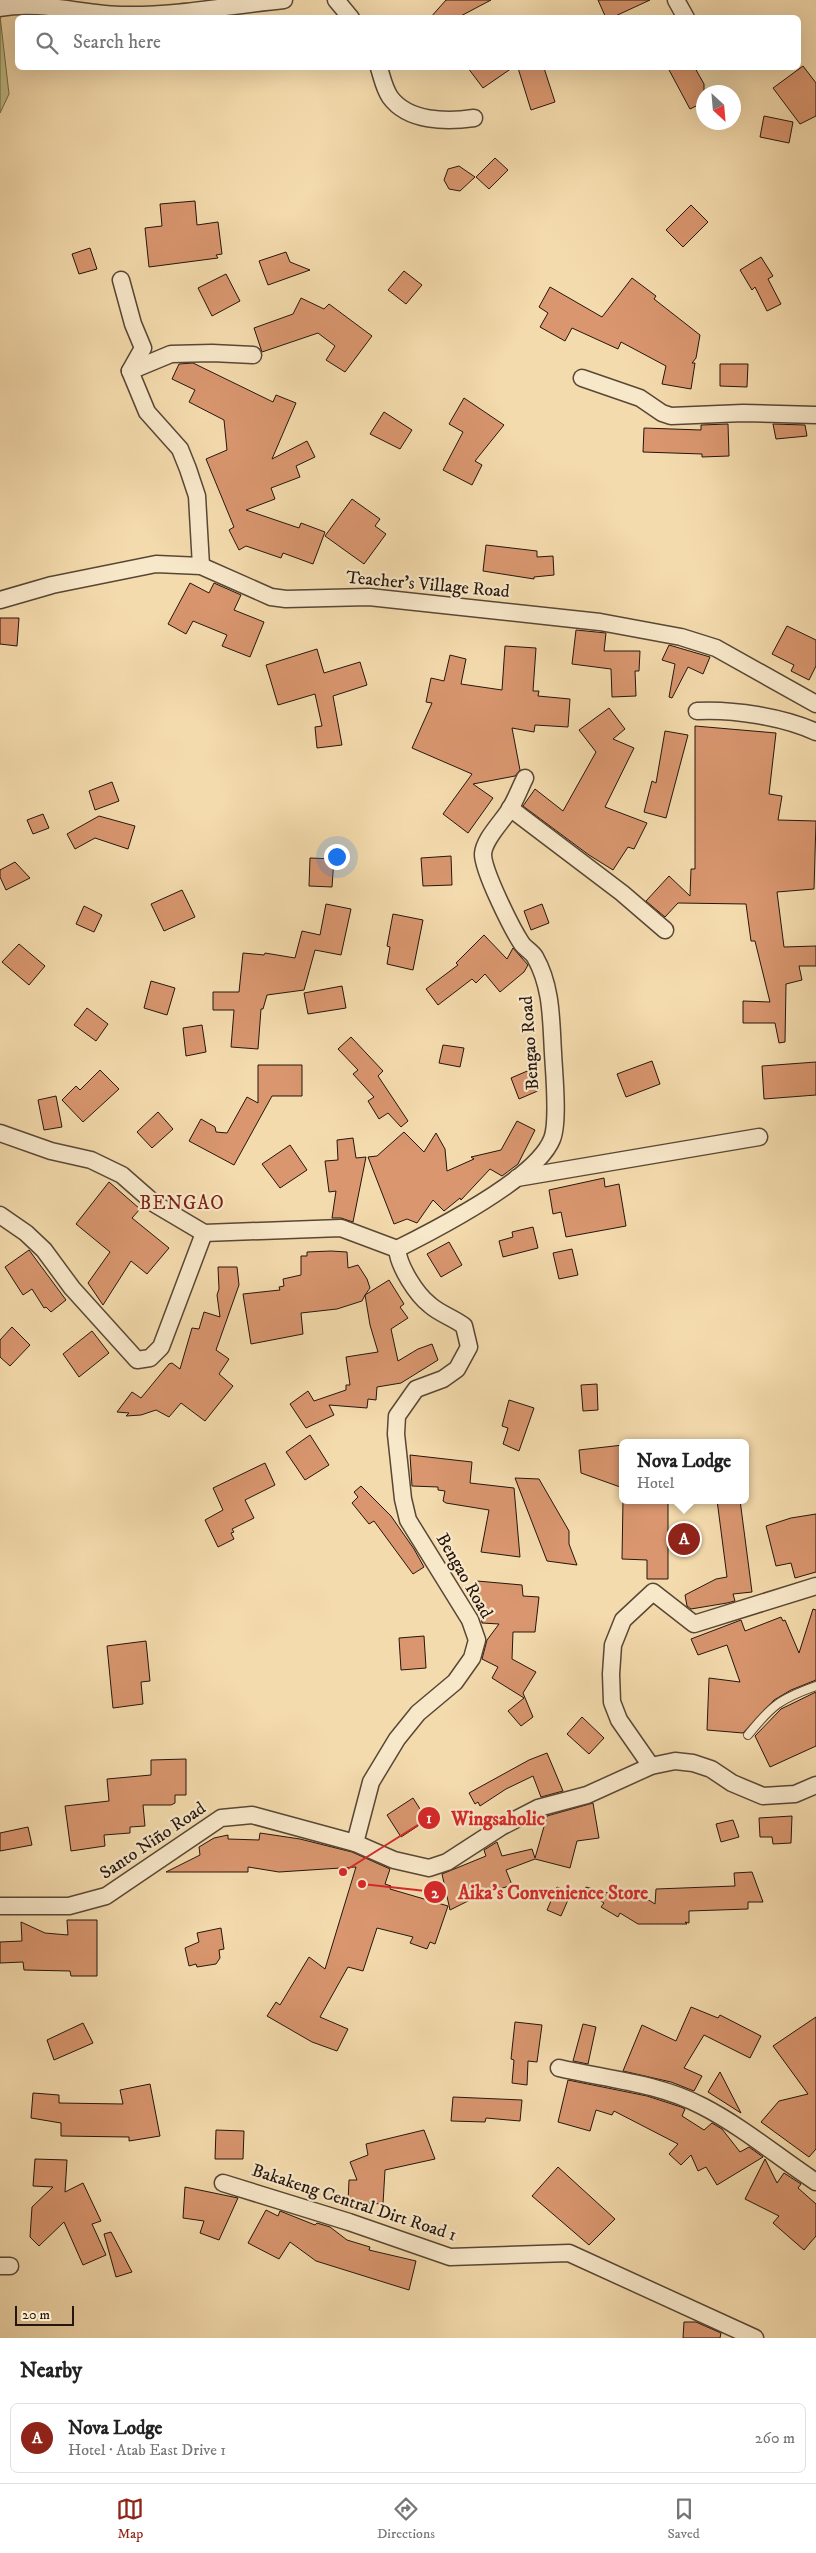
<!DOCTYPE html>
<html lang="en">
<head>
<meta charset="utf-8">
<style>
	:root { --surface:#fff; --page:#f6f6f6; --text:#222; --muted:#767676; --line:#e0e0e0; --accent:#8f2418 }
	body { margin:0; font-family:"IM FELL DW Pica",serif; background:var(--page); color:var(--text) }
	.compass { position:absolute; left:696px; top:85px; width:45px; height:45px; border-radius:50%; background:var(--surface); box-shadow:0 5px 20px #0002; rotate:154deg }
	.scale { position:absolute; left:15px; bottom:12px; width:59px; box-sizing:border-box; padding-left:5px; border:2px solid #25160d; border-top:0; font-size:14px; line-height:18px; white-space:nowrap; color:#25160d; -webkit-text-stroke:4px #f8e8ca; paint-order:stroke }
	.you { position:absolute; left:336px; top:856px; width:18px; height:18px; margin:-12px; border:4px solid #fff; border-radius:50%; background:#1a73e8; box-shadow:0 0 0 8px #1a73e833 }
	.badge { display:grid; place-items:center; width:32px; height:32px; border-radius:50%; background:var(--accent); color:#fff; font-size:16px; font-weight:700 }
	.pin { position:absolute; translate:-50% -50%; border:2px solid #fff; box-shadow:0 1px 5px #0006 }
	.popup { position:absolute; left:619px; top:1439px; width:130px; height:65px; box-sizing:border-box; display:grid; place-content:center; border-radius:8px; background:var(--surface); filter:drop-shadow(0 1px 4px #0005); font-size:16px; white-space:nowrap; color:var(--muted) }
	.popup b { font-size:19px; color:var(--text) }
	.popup::after { content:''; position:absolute; left:50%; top:100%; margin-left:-10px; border:10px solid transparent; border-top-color:var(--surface) }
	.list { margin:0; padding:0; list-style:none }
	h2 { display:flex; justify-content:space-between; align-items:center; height:65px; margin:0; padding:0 20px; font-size:21px }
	h2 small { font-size:16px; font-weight:400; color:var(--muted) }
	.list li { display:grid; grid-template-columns:32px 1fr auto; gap:15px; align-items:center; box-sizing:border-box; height:70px; margin:0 10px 10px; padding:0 10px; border:1px solid var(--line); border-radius:8px }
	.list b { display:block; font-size:19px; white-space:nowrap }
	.list p { margin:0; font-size:16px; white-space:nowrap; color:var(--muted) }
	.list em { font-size:16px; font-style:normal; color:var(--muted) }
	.icon { flex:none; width:28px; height:28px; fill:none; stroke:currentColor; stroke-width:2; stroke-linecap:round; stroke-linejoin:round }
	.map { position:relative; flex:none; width:816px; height:2338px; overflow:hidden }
	.search { position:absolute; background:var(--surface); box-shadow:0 5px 20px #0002; left:15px; right:15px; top:15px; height:55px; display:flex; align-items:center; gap:12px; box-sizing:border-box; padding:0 18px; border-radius:8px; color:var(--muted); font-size:19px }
	.sheet { height:145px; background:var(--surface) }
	nav { display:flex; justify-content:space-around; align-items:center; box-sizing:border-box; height:70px; border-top:1px solid var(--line); background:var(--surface); font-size:14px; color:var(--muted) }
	nav a { display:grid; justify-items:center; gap:2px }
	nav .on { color:var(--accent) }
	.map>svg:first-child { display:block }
	.green { fill:#c0bf86; stroke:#726a4a }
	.building { fill:#d9966f; stroke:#25160d }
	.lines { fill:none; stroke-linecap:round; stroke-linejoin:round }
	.lane-casing { stroke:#594735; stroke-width:10 }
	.street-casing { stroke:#594735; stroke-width:19 }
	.lane { stroke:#f8e8ca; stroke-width:8 }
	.street { stroke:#f8e8ca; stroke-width:16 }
	.labels { text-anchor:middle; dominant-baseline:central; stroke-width:4.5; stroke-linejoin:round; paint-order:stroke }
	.street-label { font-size:18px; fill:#25160d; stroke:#f8e8ca }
	.neighbourhood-label { font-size:19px; letter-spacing:1px; fill:#7a1f14; stroke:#f8e8ca }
	.leader { fill:none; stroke:#d62828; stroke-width:2 }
	.callout-dot { fill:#d62828; stroke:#f8e8ca; stroke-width:2 }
	.mark-label { font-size:15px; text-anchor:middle; font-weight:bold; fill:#fff }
	.callout-label { font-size:19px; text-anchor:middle; font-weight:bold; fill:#d62828; stroke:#f8e8ca; stroke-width:4.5; stroke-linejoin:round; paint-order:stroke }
</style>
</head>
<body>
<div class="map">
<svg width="816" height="2338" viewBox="0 0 816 2338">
	<rect width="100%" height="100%" fill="#f4dbad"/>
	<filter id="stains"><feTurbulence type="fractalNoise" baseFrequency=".004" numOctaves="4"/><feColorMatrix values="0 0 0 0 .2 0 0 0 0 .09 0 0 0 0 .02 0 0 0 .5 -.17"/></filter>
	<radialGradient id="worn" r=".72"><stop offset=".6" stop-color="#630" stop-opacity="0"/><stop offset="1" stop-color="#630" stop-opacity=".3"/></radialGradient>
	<polygon class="green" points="0,16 9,94 0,113"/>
	<g class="building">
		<polygon points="446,0 491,0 457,18 430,18"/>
		<polygon points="598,0 650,0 611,18 606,18"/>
		<polygon points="803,66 816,83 816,116 800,124 773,88"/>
		<polygon points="468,68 512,68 483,88"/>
		<polygon points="518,68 544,68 555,102 531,110"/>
		<polygon points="668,68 695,68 704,84 704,102 690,109"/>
		<polygon points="764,116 793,122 789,143 760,137"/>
		<polygon points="495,158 508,170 489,189 476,177"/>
		<polygon points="459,166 475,177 460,191 449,189 444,180 448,169"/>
		<polygon points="195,201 197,225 218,222 222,254 216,255 218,258 149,267 145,228 162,226 160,204"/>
		<polygon points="691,205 708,222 683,247 666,230"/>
		<polygon points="90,248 97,269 79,274 72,254"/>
		<polygon points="286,252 290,262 310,270 268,285 259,261"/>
		<polygon points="761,257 773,276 768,279 781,304 767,311 755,287 752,290 740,270"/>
		<polygon points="404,271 422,285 406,304 388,290"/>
		<polygon points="226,274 240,301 212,316 198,288"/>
		<polygon points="632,278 656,296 654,299 700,335 696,358 692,363 695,363 691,389 662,384 666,366 621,342 618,349 572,328 565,341 540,327 548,313 539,307 550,287 602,317"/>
		<polygon points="301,298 324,309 329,304 372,336 345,372 326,360 335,346 318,333 262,352 254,328 293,314"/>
		<polygon points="193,363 273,402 276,395 296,403 272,459 307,441 315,457 296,466 300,477 271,488 275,499 246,510 299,528 301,523 325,532 313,564 283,553 281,558 246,546 239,550 229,530 234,527 206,459 227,450 224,420 189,402 195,390 172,379 179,364"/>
		<polygon points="720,364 748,364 747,387 720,386"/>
		<polygon points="464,398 504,425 475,461 482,465 472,485 443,470 463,432 449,424"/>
		<polygon points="384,412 412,430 400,449 370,434"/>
		<polygon points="728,424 729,456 702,457 702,454 643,452 644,428 701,430 701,425"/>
		<polygon points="773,424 805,425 807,436 776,439"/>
		<polygon points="352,499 380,519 375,526 386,534 364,564 325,536"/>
		<polygon points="486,545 537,551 537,557 553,556 554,575 534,577 534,579 483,571"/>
		<polygon points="190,583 209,593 214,583 241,595 234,610 264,622 250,657 222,646 227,635 193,621 186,634 168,624"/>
		<polygon points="0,618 19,618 17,646 0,644"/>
		<polygon points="787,626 816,640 816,666 809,680 791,671 794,665 772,654"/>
		<polygon points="576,630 606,633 604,651 640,651 639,671 635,671 636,696 612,697 611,669 572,664"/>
		<polygon points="669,645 710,657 703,674 688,667 672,698 669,697 675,664 662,660"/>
		<polygon points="505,646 536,648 533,691 539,691 538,696 570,699 568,727 535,725 534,732 512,728 520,770 515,776 473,784 493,798 468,833 443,814 472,774 412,748 432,703 426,702 431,678 444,681 450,655 466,659 461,684 502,690"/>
		<polygon points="317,649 324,673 360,662 367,685 333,696 342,745 317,748 315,727 322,726 315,694 278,705 266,665"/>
		<polygon points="609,708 625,729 613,739 634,748 605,807 647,823 634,849 628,847 613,870 589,855 523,806 535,789 563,811 596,752 579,730"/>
		<polygon points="695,726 776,733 769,794 782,796 778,820 816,821 814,889 777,892 784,947 816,946 816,966 799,966 802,980 786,984 785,1042 779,1043 775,1023 743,1023 743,1001 770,1002 755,941 751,941 746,904 678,903 665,917 646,901 669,876 690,896 691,869 695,869"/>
		<polygon points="665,731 688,735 666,818 644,812 652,781 656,783"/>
		<polygon points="112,782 119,801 95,810 89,791"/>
		<polygon points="43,814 49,828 33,834 27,820"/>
		<polygon points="99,816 135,826 128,849 95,838 75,849 67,834"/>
		<polygon points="451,856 452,885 423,886 421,858"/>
		<polygon points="310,858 334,859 332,887 309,886"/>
		<polygon points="15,862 30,878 6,890 0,877 0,870"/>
		<polygon points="182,890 195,917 164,931 151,904"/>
		<polygon points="326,904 351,909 341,955 315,950 304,990 267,995 263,1009 261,1009 258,1049 231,1047 234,1010 213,1010 213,992 239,992 243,953 264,955 265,953 295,958 302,931 320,935"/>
		<polygon points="542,904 549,923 531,930 524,911"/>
		<polygon points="84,906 102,915 94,932 76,924"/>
		<polygon points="393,914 423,920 413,970 387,964 390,947 387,946"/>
		<polygon points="484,935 507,959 513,948 528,965 524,972 500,992 485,974 476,983 472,979 438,1005 426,989 458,965 456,963"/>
		<polygon points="19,944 45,966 29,985 2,962"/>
		<polygon points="151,981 175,988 167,1015 144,1008"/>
		<polygon points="342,986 346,1008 308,1014 304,993"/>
		<polygon points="87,1008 108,1024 96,1041 74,1025"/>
		<polygon points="202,1025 206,1052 186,1056 183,1028"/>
		<polygon points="351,1037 383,1071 378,1076 408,1121 401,1127 388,1113 379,1119 368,1101 374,1097 353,1074 358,1070 338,1049"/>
		<polygon points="443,1045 464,1048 460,1067 439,1063"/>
		<polygon points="652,1061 660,1084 626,1097 617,1074"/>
		<polygon points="816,1062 816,1095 764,1099 762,1066"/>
		<polygon points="258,1065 302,1065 302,1096 272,1096 234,1165 189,1141 201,1119 215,1127 216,1132 227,1133 247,1097 258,1103"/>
		<polygon points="532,1069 540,1090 519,1099 511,1078"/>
		<polygon points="100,1070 119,1089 83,1122 62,1100 76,1086 80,1090"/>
		<polygon points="56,1096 62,1127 44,1130 38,1100"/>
		<polygon points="158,1112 173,1129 152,1148 137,1132"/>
		<polygon points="517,1121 535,1130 518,1164 502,1176 490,1169 461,1200 460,1198 444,1211 433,1200 417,1223 407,1219 394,1224 368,1157 377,1156 404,1132 424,1152 436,1133 445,1149 447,1171 474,1159 471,1157 501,1150"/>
		<polygon points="353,1138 356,1158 366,1157 353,1222 341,1218 332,1218 336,1191 329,1192 325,1161 338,1160 337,1140"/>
		<polygon points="290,1145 307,1170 280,1188 262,1164"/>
		<polygon points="604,1178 605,1187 619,1184 626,1226 566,1237 561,1212 553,1214 549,1190"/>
		<polygon points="109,1182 140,1209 132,1218 169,1248 147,1274 131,1261 103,1305 88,1283 110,1252 76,1224"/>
		<polygon points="533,1227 538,1248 503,1257 499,1241 513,1237 512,1232"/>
		<polygon points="449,1242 462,1265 441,1277 427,1254"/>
		<polygon points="572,1249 578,1275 559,1279 553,1253"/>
		<polygon points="29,1250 66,1300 51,1312 46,1307 44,1308 32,1289 23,1295 5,1267"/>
		<polygon points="331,1251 347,1252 348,1268 358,1265 367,1279 370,1288 365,1295 389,1280 404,1304 400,1307 408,1318 391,1329 398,1361 418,1349 432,1344 438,1360 401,1383 377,1387 376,1400 368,1399 367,1408 329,1405 334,1415 306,1428 290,1404 308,1391 314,1401 346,1390 346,1385 350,1385 346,1357 378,1352 370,1325 365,1295 362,1301 337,1309 301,1313 303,1334 251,1344 243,1294 280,1290 279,1287 284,1286 283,1279 301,1275 301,1256 307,1256 307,1252"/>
		<polygon points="218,1267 237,1267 239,1285 216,1350 229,1359 219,1374 233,1386 205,1421 181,1403 169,1417 156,1410 141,1415 126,1416 129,1413 117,1412 132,1392 141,1398 169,1364 172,1363 180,1369 192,1328 199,1329 204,1312 220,1317 217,1295 219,1289"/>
		<polygon points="12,1327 30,1345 10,1366 0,1357 0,1340"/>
		<polygon points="92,1331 109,1353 79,1377 63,1354"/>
		<polygon points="597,1384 598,1410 583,1411 581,1385"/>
		<polygon points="509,1400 534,1408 519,1451 503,1444 508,1428 502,1426"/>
		<polygon points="310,1435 329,1465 305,1480 286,1452"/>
		<polygon points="623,1445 623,1488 581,1473 579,1450"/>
		<polygon points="410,1455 472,1462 470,1483 514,1488 520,1557 481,1552 489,1510 446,1503 443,1501 445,1491 438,1490 438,1487 412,1486"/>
		<polygon points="265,1463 275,1485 245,1500 254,1518 232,1529 234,1532 231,1533 234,1539 218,1547 205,1520 223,1510 213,1488"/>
		<polygon points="515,1478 539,1479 569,1531 569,1544 577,1565 547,1561"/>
		<polygon points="361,1486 391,1516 414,1549 424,1567 413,1574 374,1521 369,1524 352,1503 358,1497 354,1492"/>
		<polygon points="623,1500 668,1500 668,1579 647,1579 647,1560 622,1559"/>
		<polygon points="717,1500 740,1500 752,1592 733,1594 735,1601 727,1603 691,1609 687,1606 685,1595 716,1579 727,1577"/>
		<polygon points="816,1514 816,1572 795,1578 791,1563 776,1566 766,1526 791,1518"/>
		<polygon points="477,1581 522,1585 523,1596 539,1597 535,1632 513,1632 512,1659 536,1672 523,1693 533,1717 521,1726 508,1711 524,1698 492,1678 498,1667 482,1659 487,1640 499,1624 482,1623"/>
		<polygon points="813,1609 816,1610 816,1680 791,1690 774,1700 743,1733 707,1730 709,1678 740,1682 727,1645 698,1655 691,1639 741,1620 745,1631 781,1617 783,1621 785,1620 799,1653"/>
		<polygon points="424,1636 426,1668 401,1670 399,1638"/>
		<polygon points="146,1641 150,1681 141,1682 143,1704 113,1708 107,1646"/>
		<polygon points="816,1692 816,1746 770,1767 755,1736 781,1709"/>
		<polygon points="582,1717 604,1738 589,1754 567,1734"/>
		<polygon points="547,1753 563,1791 541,1797 533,1776 506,1789 480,1806 478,1802 475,1804 469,1793 529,1760"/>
		<polygon points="186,1759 186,1795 175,1795 175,1803 171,1805 143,1805 145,1826 130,1827 130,1833 104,1835 105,1846 71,1851 65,1806 109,1801 107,1779 151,1775 151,1760"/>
		<polygon points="413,1798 427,1820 401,1837 387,1815"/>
		<polygon points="593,1803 599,1838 577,1841 570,1868 535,1859 506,1870 512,1885 478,1896 450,1910 442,1874 486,1856 484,1850 497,1842 502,1856 532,1849 535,1858 547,1816"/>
		<polygon points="792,1816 791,1843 773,1844 772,1837 760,1837 759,1818"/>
		<polygon points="733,1820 739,1837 721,1842 716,1824"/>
		<polygon points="28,1827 32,1845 0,1851 0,1833"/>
		<polygon points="260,1833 300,1839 352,1852 390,1869 385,1884 391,1886 390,1889 448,1906 435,1944 430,1942 427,1949 410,1943 413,1937 377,1928 363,1971 348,1967 320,2017 348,2029 337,2051 312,2042 267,2016 276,2002 280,2005 309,1957 325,1969 356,1867 279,1872 248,1867 248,1872 166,1872 200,1855 199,1847 214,1838 228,1835 228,1839 259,1840"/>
		<polygon points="752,1872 763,1902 748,1902 748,1909 689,1911 689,1923 685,1922 687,1924 638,1924 620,1913 618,1917 601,1907 604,1903 584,1891 586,1887 626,1898 631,1889 655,1904 656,1889 735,1886 734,1873"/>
		<polygon points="557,1887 571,1893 561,1916 547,1910"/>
		<polygon points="67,1920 97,1920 97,1976 71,1976 70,1971 24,1970 23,1962 0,1963 0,1942 22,1941 21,1922 45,1933 68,1935"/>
		<polygon points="221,1928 224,1949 219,1950 220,1958 216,1964 197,1967 196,1964 189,1966 185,1948 199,1942 197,1933"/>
		<polygon points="691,2007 718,2018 720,2015 761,2036 750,2058 704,2035 684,2068 702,2076 694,2091 671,2082 623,2071 642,2025 676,2041"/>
		<polygon points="816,2017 816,2149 809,2157 761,2122 779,2101 808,2094 773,2046"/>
		<polygon points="515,2022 542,2025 537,2062 528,2061 527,2085 512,2083 514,2060 511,2059"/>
		<polygon points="83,2023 93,2043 54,2060 47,2040"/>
		<polygon points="583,2024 596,2027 588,2064 573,2061"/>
		<polygon points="720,2072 741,2113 708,2092"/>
		<polygon points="568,2080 647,2096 681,2107 685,2109 682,2116 704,2130 712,2123 722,2129 740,2152 749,2147 763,2157 717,2185 706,2167 698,2171 691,2155 681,2165 669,2154 678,2144 614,2111 612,2115 596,2110 590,2131 558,2122"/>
		<polygon points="150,2084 160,2136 129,2141 129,2137 61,2136 61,2123 31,2118 33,2093 59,2095 59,2103 123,2104 120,2090"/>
		<polygon points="453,2097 522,2100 520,2121 486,2118 485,2122 451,2121"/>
		<polygon points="216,2130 244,2131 243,2159 215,2159"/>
		<polygon points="424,2130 435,2159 385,2170 383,2204 348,2202 349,2180 357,2180 350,2162 368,2155 366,2144"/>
		<polygon points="35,2159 67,2160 65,2192 83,2183 101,2221 92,2224 106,2255 83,2265 64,2222 39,2246 30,2237 32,2207 53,2187 33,2186"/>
		<polygon points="765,2159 777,2183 784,2173 801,2184 798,2188 816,2204 816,2236 804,2250 773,2223 779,2216 745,2199"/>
		<polygon points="558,2167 615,2219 589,2245 532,2196"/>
		<polygon points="185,2187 238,2198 219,2240 200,2233 204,2221 183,2218"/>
		<polygon points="266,2210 278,2216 280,2211 315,2225 317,2223 330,2227 347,2240 370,2247 369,2250 416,2261 409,2290 316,2261 290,2242 279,2259 248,2243"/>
		<polygon points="111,2232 132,2272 116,2277 104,2234"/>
		<polygon points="684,2322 696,2322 721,2333 720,2338 683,2338"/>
	</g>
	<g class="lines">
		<defs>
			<path id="lane" d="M 748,1735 C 772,1705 780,1699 816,1686"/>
			<g id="street">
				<polyline points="336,0 351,18"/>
				<polyline points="676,0 686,18"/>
				<path d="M 0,8 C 41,0 84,15 125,15 C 178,16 231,5 284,0"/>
				<path d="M 379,68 C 382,77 384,88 390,97 C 408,122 447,122 474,118"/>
				<polyline points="121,280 133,324 143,348 130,371 147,412 180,449 188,469 197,496 201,566"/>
				<polyline points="130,371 171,354 212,353 253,355"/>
				<polyline points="582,378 640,398 662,413 671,416 743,413 816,415"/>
				<polyline points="0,600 52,585 156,564 201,566 271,597 286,599 369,597 600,622 681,637 716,648 816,704"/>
				<path d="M 697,711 C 733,709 784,717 816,732"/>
				<polyline points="510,808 622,893 665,930"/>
				<path d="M 0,1133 L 51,1151 L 91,1160 L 122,1175 L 155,1204 L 204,1233 L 341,1228 L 397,1249 C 399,1267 416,1294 430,1305 C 440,1314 454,1318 464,1326 L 469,1347 L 457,1369 L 443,1379 L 416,1389 L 397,1416 L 396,1434 L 403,1499 L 408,1520 L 470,1620 L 477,1640 L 472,1658 L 455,1682 L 418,1713 L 397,1739 L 371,1782 L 355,1843"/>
				<polyline points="517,1178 759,1137"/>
				<polyline points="0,1215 26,1233 44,1250 72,1288 137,1360 150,1358 161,1347 204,1233"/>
				<path d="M 397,1249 C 435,1230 537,1178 552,1139 C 559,1122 554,1073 553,1053 C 551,1020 552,987 535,957 C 532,952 526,949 522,944 C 512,929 483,871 483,854 C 484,839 502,822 510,809 C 516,799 520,788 525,778"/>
				<polyline points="651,1766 619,1720 612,1702 611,1674 613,1645 623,1620 653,1592 694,1624 816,1586"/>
				<polyline points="0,1906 69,1906 106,1896 221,1818 252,1815 355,1843 394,1860 429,1868 447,1862 501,1827 538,1808 587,1795 651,1766 675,1761 693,1763 711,1769 732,1783 763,1796 795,1794 816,1785"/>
				<path d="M 559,2068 C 606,2079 658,2083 702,2106 C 743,2127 778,2157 816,2182"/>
				<polyline points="223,2183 349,2222 450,2257 569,2253 755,2338"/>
				<polyline points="0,2266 10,2266"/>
			</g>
		</defs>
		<use href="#lane" class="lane-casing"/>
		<use href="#street" class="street-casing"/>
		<use href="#lane" class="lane"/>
		<use href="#street" class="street"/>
	</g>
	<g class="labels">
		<g class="street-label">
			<text transform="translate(428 585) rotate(5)">Teacher's Village Road</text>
			<text transform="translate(530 1043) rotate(-94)">Bengao Road</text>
			<text transform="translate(464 1576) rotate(60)">Bengao Road</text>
			<text transform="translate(153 1841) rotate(-34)">Santo Niño Road</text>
			<text transform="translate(354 2203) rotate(18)">Bakakeng Central Dirt Road 1</text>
		</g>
		<g class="neighbourhood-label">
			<text x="182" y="1203">BENGAO</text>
		</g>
	</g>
	<path class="leader" d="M343 1872L429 1818M362 1884L435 1892"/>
	<g class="callout-dot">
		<circle cx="343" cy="1872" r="5"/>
		<circle cx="362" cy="1884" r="5"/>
		<circle cx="429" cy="1818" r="12"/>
		<circle cx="435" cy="1892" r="12"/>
	</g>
	<g class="mark-label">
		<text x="429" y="1823">1</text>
		<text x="435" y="1898">2</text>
	</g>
	<g class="callout-label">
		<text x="498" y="1825">Wingsaholic</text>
		<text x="553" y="1899">Aika's Convenience Store</text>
	</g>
	<rect width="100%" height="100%" filter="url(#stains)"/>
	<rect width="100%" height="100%" fill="url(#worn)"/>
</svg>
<svg class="compass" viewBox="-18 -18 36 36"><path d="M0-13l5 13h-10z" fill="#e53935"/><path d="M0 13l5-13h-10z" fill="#767676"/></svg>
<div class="scale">20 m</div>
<div class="you"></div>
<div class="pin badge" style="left:684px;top:1539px">A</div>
<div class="popup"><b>Nova Lodge</b>Hotel</div>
<div class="search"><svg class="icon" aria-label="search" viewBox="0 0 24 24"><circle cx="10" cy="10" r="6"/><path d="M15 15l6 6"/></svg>Search here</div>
</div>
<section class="sheet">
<h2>Nearby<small></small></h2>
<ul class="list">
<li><span class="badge">A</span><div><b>Nova Lodge</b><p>Hotel · Atab East Drive 1</p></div><em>260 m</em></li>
</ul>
</section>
<nav>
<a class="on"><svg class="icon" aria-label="map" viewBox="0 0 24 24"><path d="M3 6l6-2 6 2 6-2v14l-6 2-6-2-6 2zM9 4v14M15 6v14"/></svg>Map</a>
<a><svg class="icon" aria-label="directions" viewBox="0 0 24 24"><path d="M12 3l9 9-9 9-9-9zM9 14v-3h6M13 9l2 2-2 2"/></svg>Directions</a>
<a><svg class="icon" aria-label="saved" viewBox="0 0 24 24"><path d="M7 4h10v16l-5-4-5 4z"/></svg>Saved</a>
</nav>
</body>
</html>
